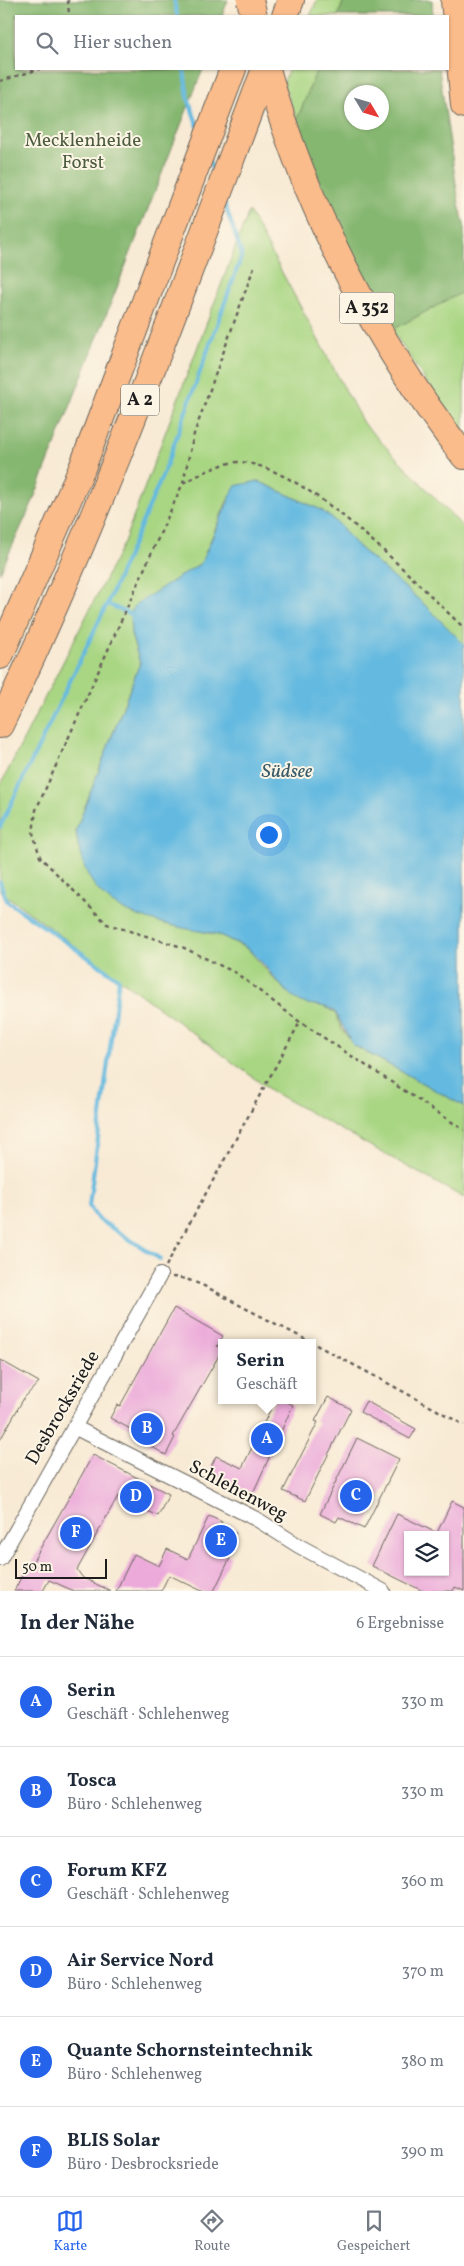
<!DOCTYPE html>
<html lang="de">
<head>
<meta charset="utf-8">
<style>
	:root { --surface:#fff; --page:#f2f2f3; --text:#1f2937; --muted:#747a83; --line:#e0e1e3; --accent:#2563eb }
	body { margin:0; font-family:Vollkorn,serif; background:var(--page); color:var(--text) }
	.controls { position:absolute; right:15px; bottom:15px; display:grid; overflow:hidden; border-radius:0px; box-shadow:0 1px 4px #0004 }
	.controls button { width:45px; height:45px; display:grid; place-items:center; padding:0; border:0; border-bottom:1px solid var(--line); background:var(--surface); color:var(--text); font:25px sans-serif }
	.compass { position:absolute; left:344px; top:85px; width:45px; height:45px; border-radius:50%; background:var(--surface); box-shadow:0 1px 4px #0004; rotate:128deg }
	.scale { position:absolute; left:15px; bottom:12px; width:92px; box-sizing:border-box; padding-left:5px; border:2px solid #1c1c1c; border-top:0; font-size:14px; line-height:18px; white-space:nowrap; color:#1c1c1c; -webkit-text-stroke:4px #fcf5e5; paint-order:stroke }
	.you { position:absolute; left:268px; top:834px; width:18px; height:18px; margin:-12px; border:4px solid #fff; border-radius:50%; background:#1a73e8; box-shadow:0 0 0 8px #1a73e833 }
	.badge { display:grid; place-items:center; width:32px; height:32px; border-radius:50%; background:var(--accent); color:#fff; font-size:16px; font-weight:700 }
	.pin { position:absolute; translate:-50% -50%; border:2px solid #fff; box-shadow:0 1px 5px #0006 }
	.popup { position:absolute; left:218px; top:1339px; width:98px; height:65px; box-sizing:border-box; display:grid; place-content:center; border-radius:0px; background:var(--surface); filter:drop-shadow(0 1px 4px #0005); font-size:16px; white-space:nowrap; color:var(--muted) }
	.popup b { font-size:19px; color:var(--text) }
	.popup::after { content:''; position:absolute; left:50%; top:100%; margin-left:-10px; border:10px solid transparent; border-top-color:var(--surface) }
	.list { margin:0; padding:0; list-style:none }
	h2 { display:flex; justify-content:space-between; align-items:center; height:65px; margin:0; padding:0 20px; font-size:21px }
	h2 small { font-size:16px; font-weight:400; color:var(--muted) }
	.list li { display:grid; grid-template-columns:32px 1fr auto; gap:15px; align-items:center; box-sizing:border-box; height:90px; padding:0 20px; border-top:1px solid var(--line) }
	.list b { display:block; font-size:19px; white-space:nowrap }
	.list p { margin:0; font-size:16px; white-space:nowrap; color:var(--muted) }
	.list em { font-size:16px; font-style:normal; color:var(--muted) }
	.icon { flex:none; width:28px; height:28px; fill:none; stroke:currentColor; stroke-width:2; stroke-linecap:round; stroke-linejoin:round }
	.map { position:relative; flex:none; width:464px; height:1591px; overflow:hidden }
	.search { position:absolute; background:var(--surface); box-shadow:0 1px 4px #0004; left:15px; right:15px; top:15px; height:55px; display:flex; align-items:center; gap:12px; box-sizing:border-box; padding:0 18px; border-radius:0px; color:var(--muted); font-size:19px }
	.sheet { height:605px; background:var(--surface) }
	nav { display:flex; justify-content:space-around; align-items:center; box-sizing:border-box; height:70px; border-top:1px solid var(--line); background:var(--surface); font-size:14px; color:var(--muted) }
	nav a { display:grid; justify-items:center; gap:2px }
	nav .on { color:var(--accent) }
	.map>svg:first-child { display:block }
	.green { fill:#a9d683; stroke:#627950 }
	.forest { fill:#86b771; stroke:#516a46; fill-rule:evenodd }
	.water { fill:#64b9e0; stroke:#406a7e }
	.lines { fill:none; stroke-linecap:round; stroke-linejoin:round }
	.stream { stroke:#64b9e0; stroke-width:4 }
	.building { fill:#ecaada; fill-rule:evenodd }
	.minor-casing { stroke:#69645c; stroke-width:16 }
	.motorway-casing { stroke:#69645c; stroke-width:28 }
	.path { stroke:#69645c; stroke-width:2.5; stroke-dasharray:4 4; stroke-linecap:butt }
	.minor { stroke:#fff; stroke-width:14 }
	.motorway { stroke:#fabc8b; stroke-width:26 }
	.motorway-bridge-casing { stroke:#69645c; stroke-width:28; stroke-linecap:butt }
	.motorway-bridge { stroke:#fabc8b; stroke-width:26 }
	.labels { text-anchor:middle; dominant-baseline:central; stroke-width:4; stroke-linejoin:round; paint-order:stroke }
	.shield { fill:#fcf5e5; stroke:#5f5d58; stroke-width:1 }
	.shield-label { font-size:18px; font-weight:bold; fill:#1c1c1c }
	.park-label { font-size:19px; fill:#4d5d40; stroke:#fcf5e5 }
	.street-label { font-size:19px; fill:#1c1c1c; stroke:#fcf5e5 }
	.water-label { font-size:20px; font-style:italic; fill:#395b6a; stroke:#fcf5e5 }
</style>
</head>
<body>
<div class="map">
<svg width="464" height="1591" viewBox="0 0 464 1591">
	<rect width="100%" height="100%" fill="#fcf5e5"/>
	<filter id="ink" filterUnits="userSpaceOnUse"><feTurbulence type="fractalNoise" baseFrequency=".02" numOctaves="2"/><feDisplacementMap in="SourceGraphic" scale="10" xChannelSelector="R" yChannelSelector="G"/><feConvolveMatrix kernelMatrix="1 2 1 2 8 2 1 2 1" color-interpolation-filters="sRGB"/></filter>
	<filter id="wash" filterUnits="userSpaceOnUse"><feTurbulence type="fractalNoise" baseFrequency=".0096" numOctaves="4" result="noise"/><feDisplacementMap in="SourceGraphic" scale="20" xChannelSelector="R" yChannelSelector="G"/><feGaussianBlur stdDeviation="1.12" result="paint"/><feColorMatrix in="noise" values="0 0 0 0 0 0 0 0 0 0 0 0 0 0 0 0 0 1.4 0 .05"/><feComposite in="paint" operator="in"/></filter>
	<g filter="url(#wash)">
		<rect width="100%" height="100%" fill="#f8ead4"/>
		<g class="green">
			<polygon points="317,0 344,0 338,16 310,16"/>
			<polygon points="289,69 317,69 297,120 283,83"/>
			<polygon points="249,211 363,423 464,528 464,644 426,606 355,544 339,524 321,510 258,481 227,501 201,563 171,582 131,634 140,663 76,830 78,847 125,911 163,923 222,936 248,949 275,980 300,1002 323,1006 335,1013 342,1029 353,1045 464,1106 464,1198 273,1092 0,891 0,786 124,542"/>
			<polygon points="464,291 464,439 392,330"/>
		</g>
		<g class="forest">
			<polygon points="0,0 228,0 222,16 16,16 16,69 203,69 33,501 0,573"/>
			<polygon points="344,0 432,0 433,16 338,16"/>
			<path d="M 317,69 L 439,69 L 459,204 L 464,224 L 464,291 L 392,330 L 331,214 L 297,120 ZM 352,92 L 382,92 L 382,122 L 352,122 Z"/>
		</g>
		<path class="water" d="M 258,481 L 321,510 L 339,524 L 355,544 L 426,606 L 464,644 L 464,1106 L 353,1045 C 349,1039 337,1015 335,1012 C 325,1003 309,1007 299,1001 C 278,988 267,964 248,949 C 242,944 231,941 224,937 C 212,932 196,931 183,928 C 120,914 84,901 76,830 L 140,663 L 131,634 L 130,614 L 136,604 L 201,563 L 235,486 Z"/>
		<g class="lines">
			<g class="stream">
				<polyline points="174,0 177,16"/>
				<polyline points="184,69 188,98 199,130"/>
				<polyline points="209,160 214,175"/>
				<polyline points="130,614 107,604 164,472 242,255 225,205"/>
				<polyline points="0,827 107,604"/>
				<polyline points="0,882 7,901 119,979 89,1206 98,1219 160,1259"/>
			</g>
		</g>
		<g id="blocks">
			<g class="building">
				<polygon points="174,1308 223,1336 217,1346 222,1350 173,1436 175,1437 166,1455 147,1444 149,1439 110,1418 117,1405 120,1406"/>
				<polygon points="0,1360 39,1382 24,1398 0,1440"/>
				<polygon points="328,1397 351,1409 305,1501 283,1491 318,1422 315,1421"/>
				<polygon points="275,1400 283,1400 293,1405 253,1493 207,1475 216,1456 242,1468"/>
				<polygon points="366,1401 416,1429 410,1439 360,1412"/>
				<polygon points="357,1438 399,1459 364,1529 339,1517 336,1522 320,1514"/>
				<polygon points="93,1455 169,1494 158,1516 118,1496 77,1570 83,1578 111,1591 74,1591 49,1580 43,1591 14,1591 26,1568 28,1570"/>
				<path d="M 452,1501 L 464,1507 L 464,1591 L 455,1587 L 453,1591 L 423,1591 L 372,1566 L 397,1514 L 437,1533 ZM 408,1535 L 445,1535 L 445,1572 L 408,1572 Z"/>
				<polygon points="209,1516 222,1522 220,1525 236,1533 225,1554 231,1556 214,1591 202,1591 169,1575 161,1591 116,1591 134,1554 159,1566 167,1549 188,1559"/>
			</g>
		</g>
	</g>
	<g filter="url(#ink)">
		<use href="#blocks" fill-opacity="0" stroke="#69645c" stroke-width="1"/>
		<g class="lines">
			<defs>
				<g id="minor">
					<polyline points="74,1427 258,1520 299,1546 383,1591"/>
					<polyline points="0,1559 160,1275"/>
				</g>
				<g id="motorway">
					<polyline points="454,0 464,105"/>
					<polyline points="285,16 291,0"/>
					<path d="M 267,69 C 305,207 376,343 464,456"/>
					<polyline points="0,656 82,468 233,69"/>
					<path d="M 0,725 C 103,512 182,290 265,69"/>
				</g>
			</defs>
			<use href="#minor" class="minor-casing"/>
			<use href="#motorway" class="motorway-casing"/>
			<g class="path">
				<polyline points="68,0 69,16"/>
				<polyline points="0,81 40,69"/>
				<polyline points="254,267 194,434 183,483 36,810 33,833 40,857 107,924 182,947 236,973 300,1022 464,1130"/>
				<path d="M 183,483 C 197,476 224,461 240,462 C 310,468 413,580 464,628"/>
				<polyline points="166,1266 300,1022"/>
				<path d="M 172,1277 C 197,1278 223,1297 245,1308 C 319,1346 392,1385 464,1425"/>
			</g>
			<use href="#minor" class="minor"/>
			<use href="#motorway" class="motorway"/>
			<defs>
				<polyline id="motorway-bridge" points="250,0 254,16"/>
			</defs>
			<use href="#motorway-bridge" class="motorway-bridge-casing"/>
			<use href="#motorway-bridge" class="motorway-bridge"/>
		</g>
	</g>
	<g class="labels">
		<g class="shield">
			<rect x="339.5" y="292.5" width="55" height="31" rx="4"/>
			<rect x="121" y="384.5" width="38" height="31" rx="4"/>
		</g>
		<g class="shield-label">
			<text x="367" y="308">A 352</text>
			<text x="140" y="400">A 2</text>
		</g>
		<g class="park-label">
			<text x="83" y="141">Mecklenheide<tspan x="83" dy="22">Forst</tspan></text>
		</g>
		<g class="street-label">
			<text transform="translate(63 1408) rotate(-60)">Desbrocksriede</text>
			<text transform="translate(238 1491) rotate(28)">Schlehenweg</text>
		</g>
		<g class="water-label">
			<text x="287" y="772">Südsee</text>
		</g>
	</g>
</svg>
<div class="controls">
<button><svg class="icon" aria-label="layers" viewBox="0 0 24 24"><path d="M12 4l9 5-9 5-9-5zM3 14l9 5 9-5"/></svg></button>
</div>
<svg class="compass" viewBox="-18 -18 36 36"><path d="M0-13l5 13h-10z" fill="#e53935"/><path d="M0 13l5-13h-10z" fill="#747a83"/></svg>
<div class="scale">50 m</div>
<div class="you"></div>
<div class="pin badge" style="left:267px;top:1439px">A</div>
<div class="popup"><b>Serin</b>Geschäft</div>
<div class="pin badge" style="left:147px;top:1429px">B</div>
<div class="pin badge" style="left:356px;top:1496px">C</div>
<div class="pin badge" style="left:136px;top:1497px">D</div>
<div class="pin badge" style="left:221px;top:1541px">E</div>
<div class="pin badge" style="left:76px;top:1533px">F</div>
<div class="search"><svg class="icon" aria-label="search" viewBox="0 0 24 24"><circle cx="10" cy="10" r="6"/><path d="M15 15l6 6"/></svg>Hier suchen</div>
</div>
<section class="sheet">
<h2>In der Nähe<small>6 Ergebnisse</small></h2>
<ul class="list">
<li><span class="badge">A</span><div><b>Serin</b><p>Geschäft · Schlehenweg</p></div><em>330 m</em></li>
<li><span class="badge">B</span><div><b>Tosca</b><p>Büro · Schlehenweg</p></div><em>330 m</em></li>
<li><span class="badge">C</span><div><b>Forum KFZ</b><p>Geschäft · Schlehenweg</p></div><em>360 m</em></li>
<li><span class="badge">D</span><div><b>Air Service Nord</b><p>Büro · Schlehenweg</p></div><em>370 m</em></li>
<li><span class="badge">E</span><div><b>Quante Schornsteintechnik</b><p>Büro · Schlehenweg</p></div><em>380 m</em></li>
<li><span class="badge">F</span><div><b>BLIS Solar</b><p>Büro · Desbrocksriede</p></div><em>390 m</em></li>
</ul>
</section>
<nav>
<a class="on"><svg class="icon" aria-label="map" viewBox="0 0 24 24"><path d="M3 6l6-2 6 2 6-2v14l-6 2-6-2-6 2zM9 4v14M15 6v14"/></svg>Karte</a>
<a><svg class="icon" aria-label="directions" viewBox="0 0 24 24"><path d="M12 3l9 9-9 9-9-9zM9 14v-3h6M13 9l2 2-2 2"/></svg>Route</a>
<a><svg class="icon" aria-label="saved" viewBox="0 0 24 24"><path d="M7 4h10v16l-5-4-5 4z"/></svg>Gespeichert</a>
</nav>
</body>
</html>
